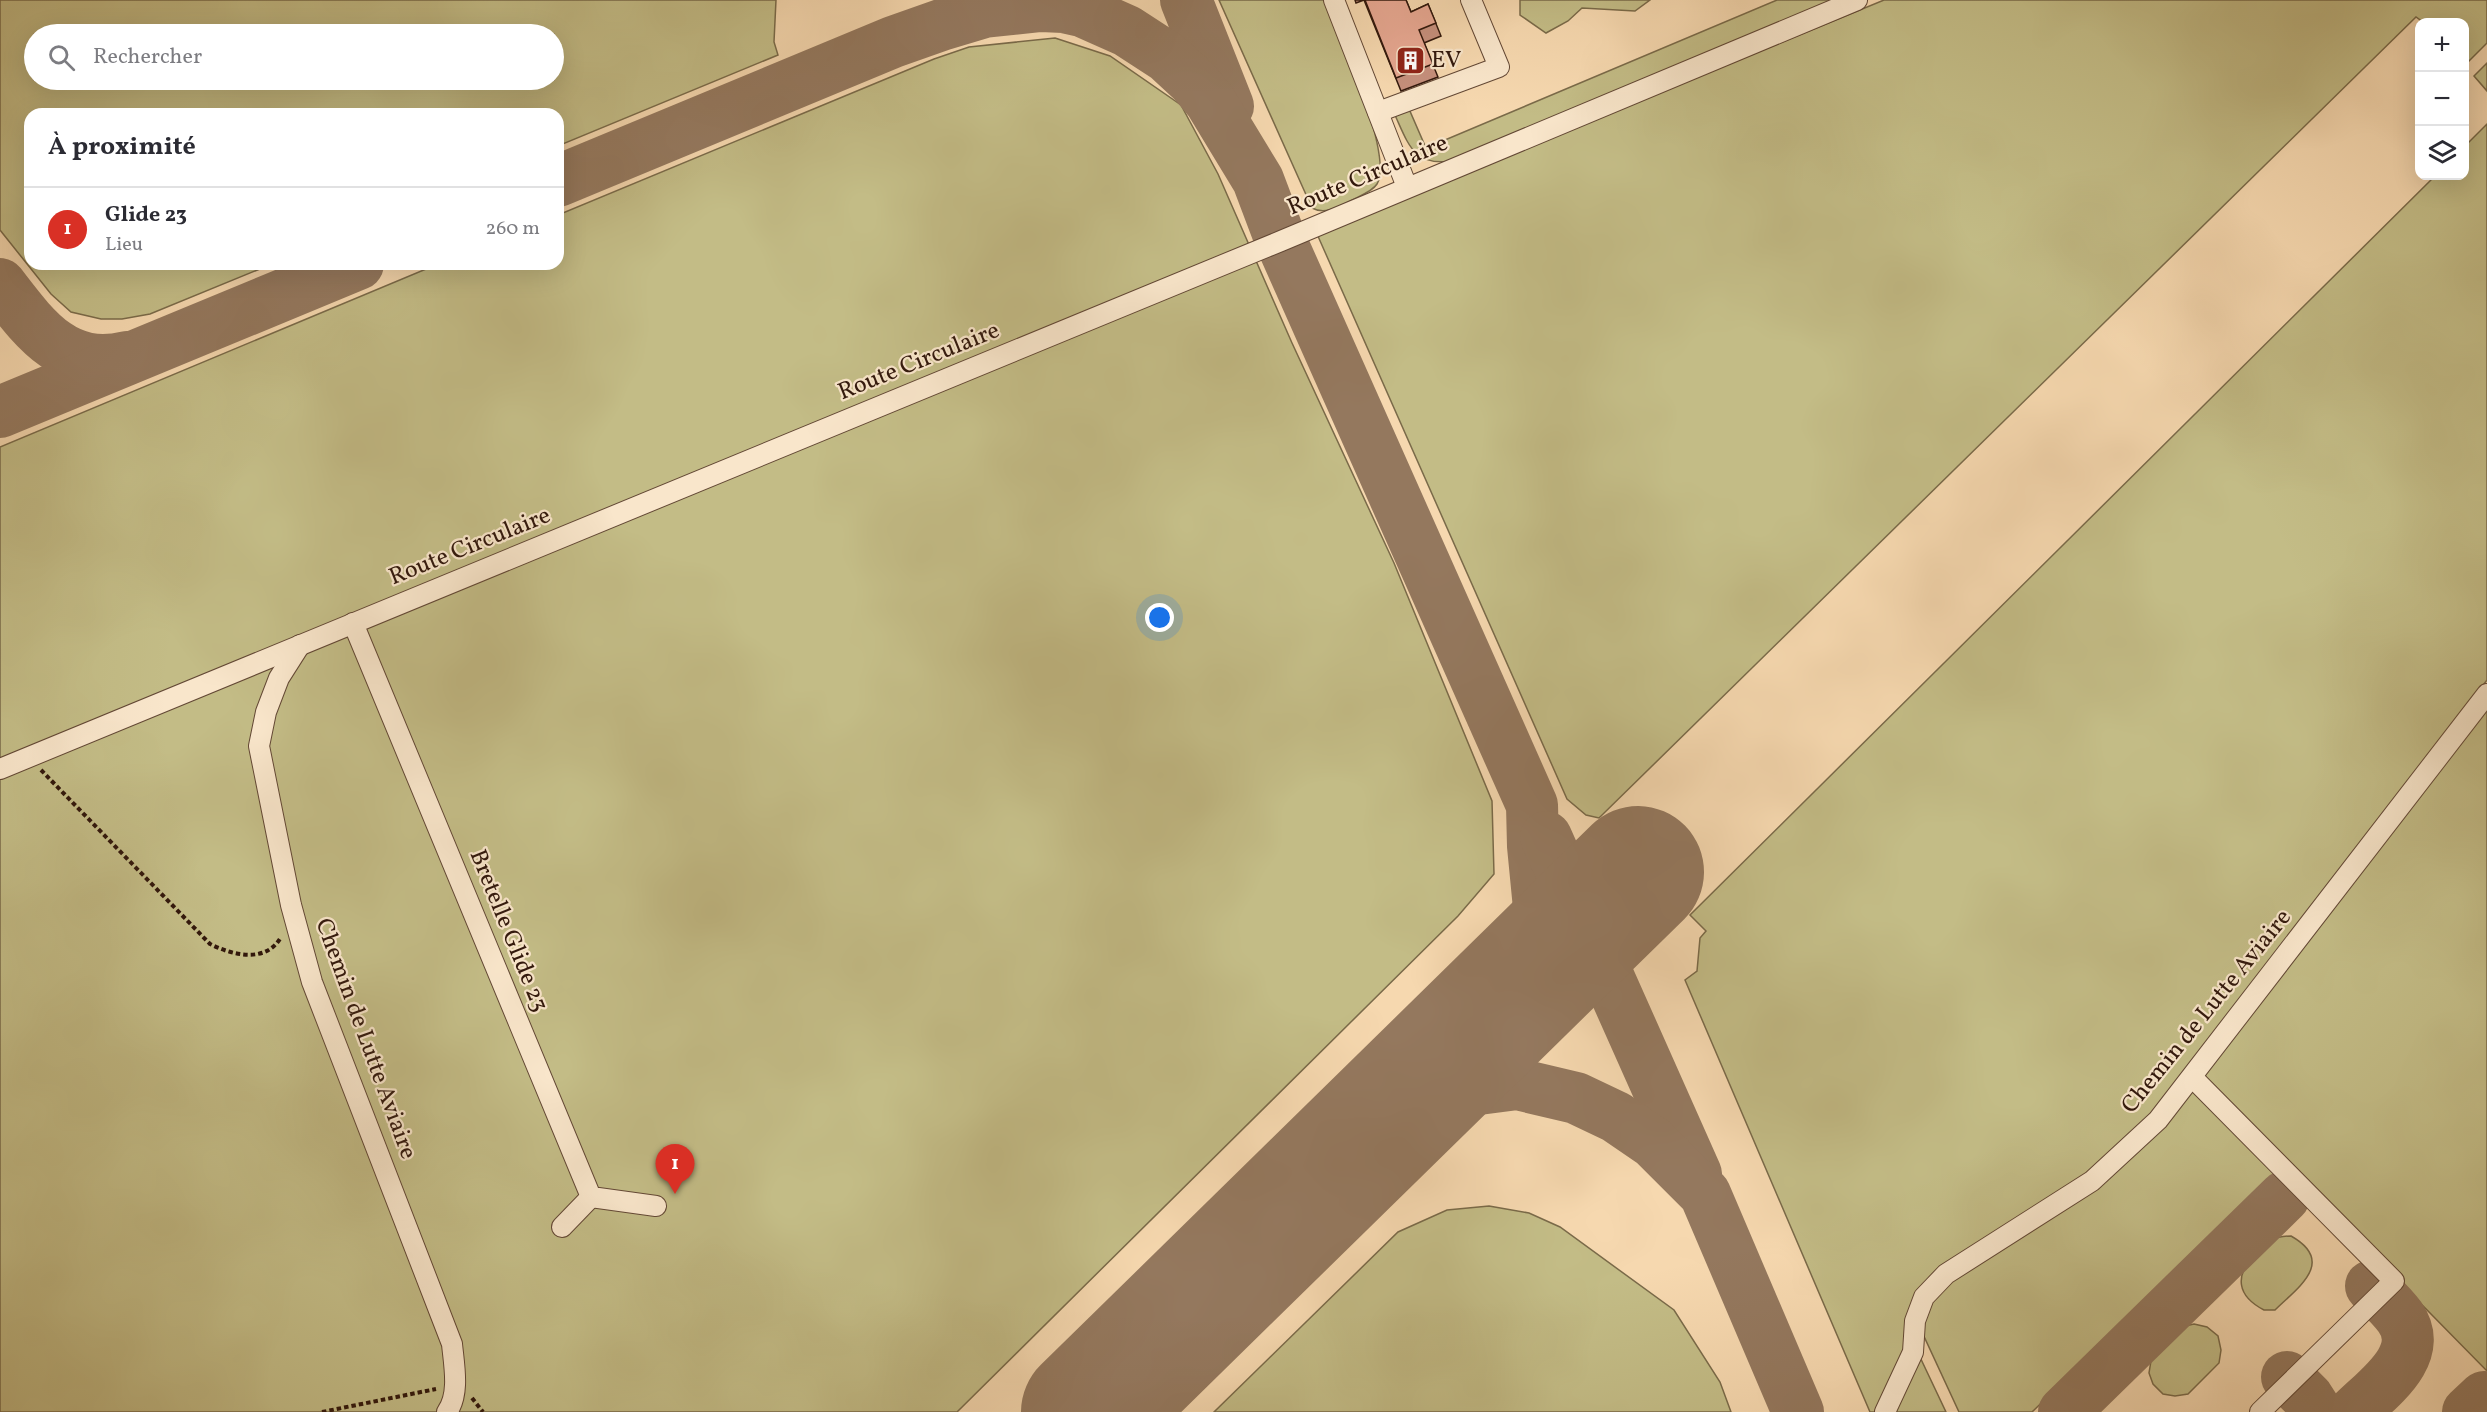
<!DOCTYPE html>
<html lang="fr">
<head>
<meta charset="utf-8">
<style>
	:root { --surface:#fff; --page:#f2f2f3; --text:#2b2b33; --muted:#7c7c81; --line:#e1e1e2; --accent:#d93025 }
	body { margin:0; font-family:Vollkorn,serif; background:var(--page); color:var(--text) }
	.controls { position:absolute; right:18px; top:18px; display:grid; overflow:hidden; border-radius:12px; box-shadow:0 6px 24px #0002 }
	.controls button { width:54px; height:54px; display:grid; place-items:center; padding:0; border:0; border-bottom:2px solid var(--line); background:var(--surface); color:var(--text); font:30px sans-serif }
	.you { position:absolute; left:1160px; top:618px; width:21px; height:21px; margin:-15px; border:4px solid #fff; border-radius:50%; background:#1a73e8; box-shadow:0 0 0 9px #1a73e833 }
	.badge { display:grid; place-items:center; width:39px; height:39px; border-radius:50%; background:var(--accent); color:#fff; font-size:20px; font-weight:700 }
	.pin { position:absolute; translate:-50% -50px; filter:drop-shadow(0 2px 3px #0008) }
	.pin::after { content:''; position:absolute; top:32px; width:21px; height:18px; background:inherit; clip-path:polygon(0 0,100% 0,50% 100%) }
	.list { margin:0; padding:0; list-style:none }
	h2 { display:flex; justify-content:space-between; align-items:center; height:78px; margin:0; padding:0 24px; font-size:26px }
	h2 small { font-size:20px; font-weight:400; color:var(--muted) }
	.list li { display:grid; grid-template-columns:39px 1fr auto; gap:18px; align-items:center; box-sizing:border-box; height:84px; padding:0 24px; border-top:2px solid var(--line) }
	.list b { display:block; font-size:22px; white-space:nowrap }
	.list p { margin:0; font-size:20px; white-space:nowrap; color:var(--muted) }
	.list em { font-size:20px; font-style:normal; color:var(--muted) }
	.icon { flex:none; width:33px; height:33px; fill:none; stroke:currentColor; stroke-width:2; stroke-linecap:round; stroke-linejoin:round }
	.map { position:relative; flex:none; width:2487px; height:1412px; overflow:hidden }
	.search { position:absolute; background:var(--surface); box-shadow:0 6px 24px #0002; left:24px; top:24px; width:540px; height:66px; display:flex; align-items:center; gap:15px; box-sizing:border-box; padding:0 21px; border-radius:33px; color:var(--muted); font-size:22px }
	.panel { position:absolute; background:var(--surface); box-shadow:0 6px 24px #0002; left:24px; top:108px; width:540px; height:162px; border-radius:18px }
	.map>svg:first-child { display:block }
	.green { fill:#c3bc86; stroke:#7a6a49; stroke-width:1.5; fill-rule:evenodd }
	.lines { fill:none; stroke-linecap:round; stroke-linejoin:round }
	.taxiway { stroke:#94785e; stroke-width:52 }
	.runway { stroke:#94785e; stroke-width:132 }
	.minor-casing { stroke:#634835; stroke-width:22 }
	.path { stroke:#32180c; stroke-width:4; stroke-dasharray:4.5 3; stroke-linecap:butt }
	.minor { stroke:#f9e6cb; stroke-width:20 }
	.wall { fill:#c6907d; stroke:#32180c; stroke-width:1.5 }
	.building { fill:#e6a791; stroke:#32180c; stroke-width:1.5 }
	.labels { text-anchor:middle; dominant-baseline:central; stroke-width:4.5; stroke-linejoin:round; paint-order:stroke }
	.poi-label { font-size:24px; fill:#32180c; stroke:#f9e6cb; text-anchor:start }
	.street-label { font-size:24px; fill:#32180c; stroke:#f9e6cb }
</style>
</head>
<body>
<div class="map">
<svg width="2487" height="1412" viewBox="0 0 2487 1412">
	<rect width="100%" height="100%" fill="#f6d8af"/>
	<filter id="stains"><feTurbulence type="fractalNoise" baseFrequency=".00333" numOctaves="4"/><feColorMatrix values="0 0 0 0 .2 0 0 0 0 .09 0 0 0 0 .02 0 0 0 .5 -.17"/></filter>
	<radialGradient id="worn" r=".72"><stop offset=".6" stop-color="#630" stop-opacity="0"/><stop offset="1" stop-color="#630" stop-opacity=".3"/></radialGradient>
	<g class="green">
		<path d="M 0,0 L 776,0 L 774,42 L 778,55 L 558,146 L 558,114 L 30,114 L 30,264 L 272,264 L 150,314 L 122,319 L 101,319 L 71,312 L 51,294 L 0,230 ZM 34,34 L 554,34 L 554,80 L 34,80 Z"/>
		<path d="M 1219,0 L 1328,0 C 1340,31 1394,159 1377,184 C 1372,192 1359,196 1350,201 C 1338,207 1325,215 1312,208 Z"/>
		<polygon points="1520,0 1650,0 1635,11 1582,8 1568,21 1546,33 1520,15"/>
		<path d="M 1777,0 L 1840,0 L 1452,161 C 1413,167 1408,143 1394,113 L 1409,109 L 1426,148 Z"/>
		<polygon points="1884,0 2487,0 2487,43 2465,65 2464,22 2423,22 2416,17 1599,818 1586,815 1567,799 1317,234"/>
		<polygon points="1055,38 1110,56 1181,105 1218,174 1292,343 1394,563 1492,801 1494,874 1458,916 957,1412 0,1412 0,447 438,264 558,264 558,215 934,59 969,47"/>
		<polygon points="2487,63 2487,91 2474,76"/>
		<polygon points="2487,124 2487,680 2164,1103 2122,1147 2061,1196 1935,1274 1881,1412 1870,1412 1685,980 1697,971 1700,938 1706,931 1690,915 2435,176 2464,176 2465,146"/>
		<polygon points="2487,707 2487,1371 2200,1079"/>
		<polygon points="2194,1088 2279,1173 2032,1412 1959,1412 1922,1332 1923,1312 1935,1292 2102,1182"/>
		<polygon points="1489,1206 1529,1213 1560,1227 1674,1310 1720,1382 1731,1412 1214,1412 1398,1232 1447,1210"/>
		<path d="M 2291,1236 C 2337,1262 2297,1288 2275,1310 L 2264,1310 C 2237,1296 2234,1276 2255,1254 C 2267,1242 2273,1236 2291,1236 Z"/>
		<polygon points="2194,1324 2207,1327 2218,1336 2221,1350 2219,1363 2188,1394 2175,1396 2163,1394 2153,1384 2149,1373 2152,1355 2181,1327"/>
		<polygon points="1919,1355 1946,1412 1894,1412"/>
	</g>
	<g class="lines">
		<g class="taxiway">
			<polyline points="1186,0 1228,106"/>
			<polyline points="558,181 893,42 944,24 984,12 1041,6 1064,7 1082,11 1127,31 1167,57 1194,82 1210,101 1258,180 1281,241 1532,805 1533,846 1540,918 1538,950 1523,977 1496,1011"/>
			<path d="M 0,284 C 34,328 64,372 127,357"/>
			<polyline points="0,412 358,264"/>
			<polyline points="1546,837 1696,1174"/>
			<polyline points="1369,1136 1408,1112 1463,1091 1517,1084 1576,1098 1616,1117 1654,1143 1705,1194 1798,1412"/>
			<polyline points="2287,1377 2308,1398 2317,1412"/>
			<polyline points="2064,1412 2284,1197"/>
			<path d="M 2354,1412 C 2377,1389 2427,1355 2400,1317 C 2392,1306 2381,1296 2371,1286"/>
			<polyline points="2468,1412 2484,1397"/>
		</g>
		<polyline class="runway" points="1087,1412 1638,872"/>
		<defs>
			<g id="minor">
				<polyline points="1334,0 1407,187"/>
				<polyline points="1378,112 1499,67 1471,0"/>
				<polyline points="353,623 591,1197 656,1206"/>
				<path d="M 300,645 L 279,678 L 266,712 L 259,746 L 291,905 L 312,982 L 452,1344 C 454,1365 460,1394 447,1412"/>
				<polyline points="0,769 1281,241 1857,0"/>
				<polyline points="2192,1077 2394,1281 2260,1412"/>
				<polyline points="562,1227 591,1197"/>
				<polyline points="1885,1412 1913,1352 1915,1321 1924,1297 1946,1274 2092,1181 2158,1120 2487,694"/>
			</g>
		</defs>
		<use href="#minor" class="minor-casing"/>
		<g class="path">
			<path d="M 41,770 L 210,944 C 232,955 266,964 281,937"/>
			<polyline points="472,1398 483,1412"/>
			<polyline points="322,1412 436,1389"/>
		</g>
		<use href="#minor" class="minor"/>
	</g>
	<polygon class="wall" points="1355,0 1406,0 1411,12 1428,4 1441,36 1424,43 1438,77 1401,91 1364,0 1356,3"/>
	<polygon class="building" points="1365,0 1406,0 1411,12 1428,4 1436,23 1419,30 1433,64 1396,78"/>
	<defs>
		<symbol id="building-square" viewBox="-11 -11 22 22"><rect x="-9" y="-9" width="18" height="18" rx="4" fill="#8f2418" stroke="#f9e6cb"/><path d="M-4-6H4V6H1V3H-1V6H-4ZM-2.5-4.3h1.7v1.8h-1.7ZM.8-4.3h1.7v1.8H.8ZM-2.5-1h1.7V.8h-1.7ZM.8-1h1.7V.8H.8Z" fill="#fff"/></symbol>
	</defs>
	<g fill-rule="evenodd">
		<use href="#building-square" x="1394" y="44" width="33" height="33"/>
	</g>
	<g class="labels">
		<g class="poi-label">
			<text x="1431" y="61">EV</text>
		</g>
		<g class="street-label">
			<text transform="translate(1368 176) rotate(-23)">Route Circulaire</text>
			<text transform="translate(919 362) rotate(-22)">Route Circulaire</text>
			<text transform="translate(470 547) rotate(-22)">Route Circulaire</text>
			<text transform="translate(508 931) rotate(68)">Bretelle Glide 23</text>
			<text transform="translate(2207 1012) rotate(-51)">Chemin de Lutte Aviaire</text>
			<text transform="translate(365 1039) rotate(70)">Chemin de Lutte Aviaire</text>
		</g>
	</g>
	<rect width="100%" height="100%" filter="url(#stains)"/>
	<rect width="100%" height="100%" fill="url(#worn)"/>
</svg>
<div class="controls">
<button>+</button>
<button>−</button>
<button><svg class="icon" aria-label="layers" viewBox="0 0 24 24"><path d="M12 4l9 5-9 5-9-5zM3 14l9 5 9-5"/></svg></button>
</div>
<div class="you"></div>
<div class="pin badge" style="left:675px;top:1194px">1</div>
<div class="search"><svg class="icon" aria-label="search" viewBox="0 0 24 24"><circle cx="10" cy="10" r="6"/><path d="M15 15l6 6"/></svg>Rechercher</div>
<section class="panel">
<h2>À proximité<small></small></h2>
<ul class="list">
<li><span class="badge">1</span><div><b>Glide 23</b><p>Lieu</p></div><em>260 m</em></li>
</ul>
</section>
</div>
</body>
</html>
